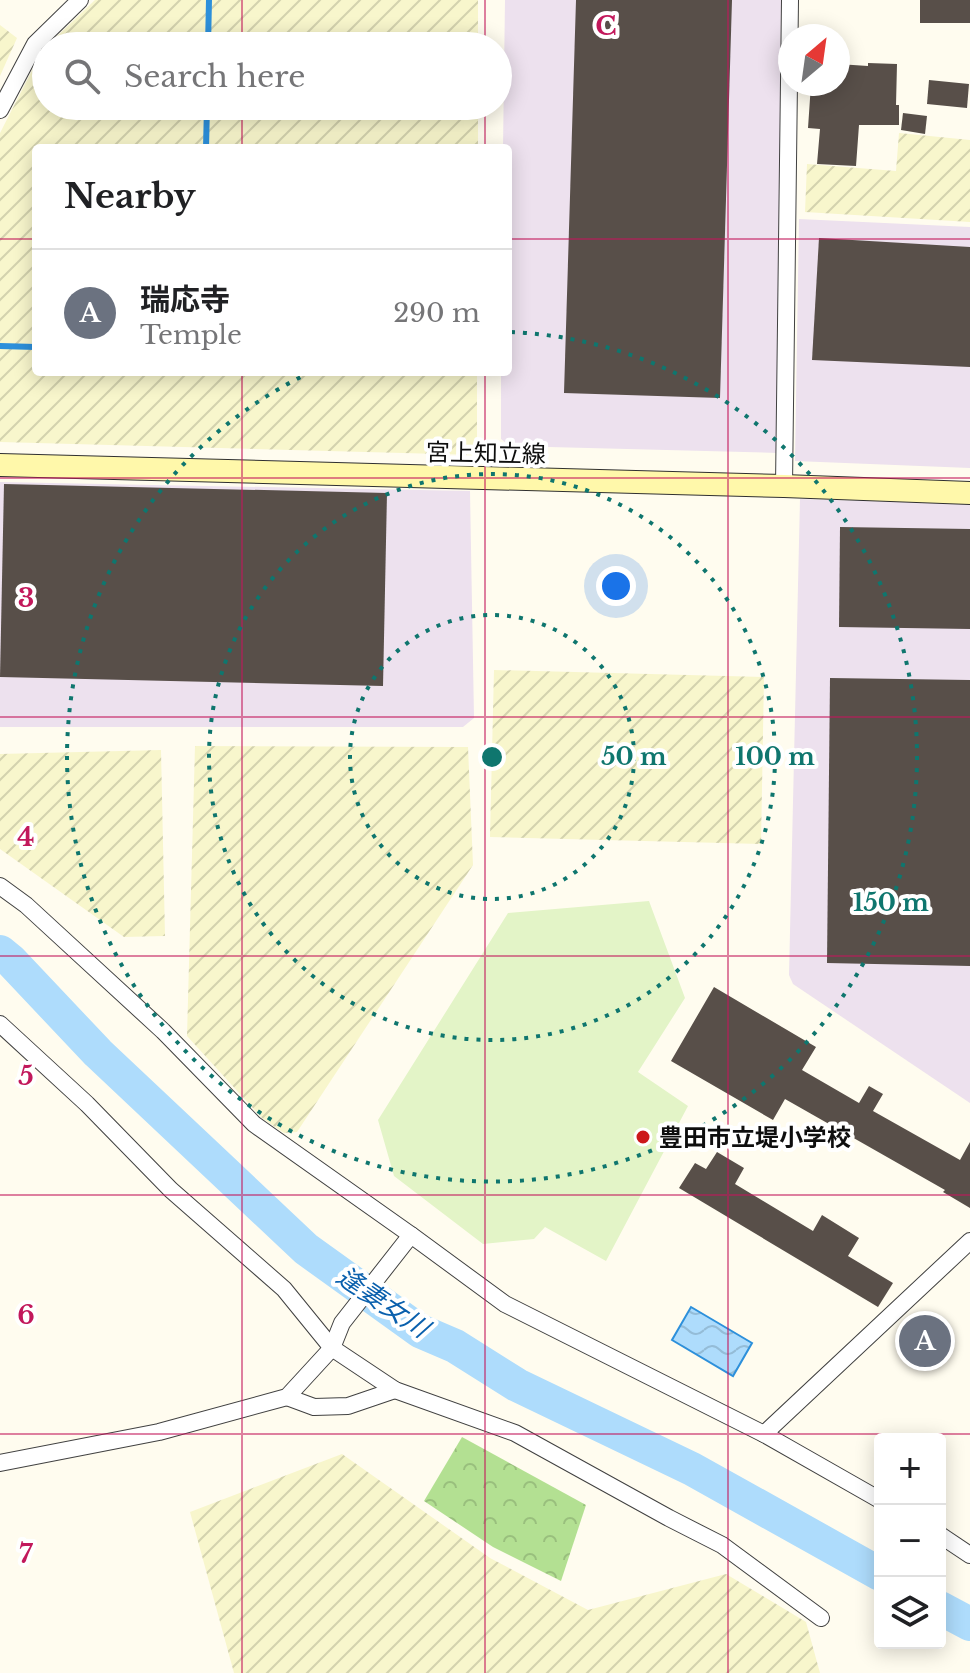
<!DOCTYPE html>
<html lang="en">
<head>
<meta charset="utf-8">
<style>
	:root { --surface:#fff; --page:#f2f2f2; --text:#202124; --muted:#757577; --line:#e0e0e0; --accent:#1a73e8 }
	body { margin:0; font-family:"Libre Baskerville","Noto Sans JP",serif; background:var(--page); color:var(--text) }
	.controls { position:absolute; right:24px; bottom:24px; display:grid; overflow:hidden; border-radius:8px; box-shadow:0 4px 20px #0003 }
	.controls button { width:72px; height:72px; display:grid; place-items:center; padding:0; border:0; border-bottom:2px solid var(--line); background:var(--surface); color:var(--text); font:40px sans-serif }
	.compass { position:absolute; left:778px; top:24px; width:72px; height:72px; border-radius:50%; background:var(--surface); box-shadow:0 4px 20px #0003; rotate:29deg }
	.you { position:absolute; left:616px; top:586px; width:28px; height:28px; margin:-20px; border:6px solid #fff; border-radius:50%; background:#1a73e8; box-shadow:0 0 0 12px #1a73e833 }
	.badge { display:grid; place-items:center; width:52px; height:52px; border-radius:50%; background:var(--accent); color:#fff; font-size:26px; font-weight:700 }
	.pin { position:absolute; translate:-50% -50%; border:4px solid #fff; box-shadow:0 2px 8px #0006 }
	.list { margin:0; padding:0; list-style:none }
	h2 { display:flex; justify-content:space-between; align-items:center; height:104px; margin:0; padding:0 32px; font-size:34px }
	h2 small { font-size:26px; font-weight:400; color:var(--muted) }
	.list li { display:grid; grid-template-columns:52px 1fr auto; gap:24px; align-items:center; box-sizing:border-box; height:128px; padding:0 32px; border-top:2px solid var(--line) }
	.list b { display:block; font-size:30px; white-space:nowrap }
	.list p { margin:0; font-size:26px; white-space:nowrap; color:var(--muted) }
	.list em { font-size:26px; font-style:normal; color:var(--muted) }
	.icon { flex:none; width:44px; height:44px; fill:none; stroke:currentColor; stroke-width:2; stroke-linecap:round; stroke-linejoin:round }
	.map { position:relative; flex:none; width:970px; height:1673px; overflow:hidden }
	.search { position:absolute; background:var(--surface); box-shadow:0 4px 20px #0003; left:32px; top:32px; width:480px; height:88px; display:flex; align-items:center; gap:20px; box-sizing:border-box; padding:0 28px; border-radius:44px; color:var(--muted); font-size:30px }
	.panel { position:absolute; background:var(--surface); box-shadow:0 4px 20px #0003; left:32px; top:144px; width:480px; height:232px; border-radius:8px }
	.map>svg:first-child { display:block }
	.industrial { fill:#ede1ee }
	.farmland { fill:url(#farmland-furrows) }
	.forest { fill:url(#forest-crowns) }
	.pitch { fill:#e3f4c7 }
	.water { fill:url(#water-waves); stroke:#2d90db; stroke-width:2 }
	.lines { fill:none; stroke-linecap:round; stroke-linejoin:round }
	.stream { stroke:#2d90db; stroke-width:6 }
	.river { stroke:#aedcfc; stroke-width:34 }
	.building { fill:#584f49 }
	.street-casing { stroke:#414141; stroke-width:18 }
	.secondary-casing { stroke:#303030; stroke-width:24 }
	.street { stroke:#fff; stroke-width:16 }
	.secondary { stroke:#fff8aa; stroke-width:22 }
	.grid { fill:none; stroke:#c2185b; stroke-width:2; stroke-opacity:0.55 }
	.ring { fill:none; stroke:#0f766e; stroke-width:4; stroke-dasharray:4 8 }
	.poi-dot { fill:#cc181a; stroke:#fff; stroke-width:3 }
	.labels { text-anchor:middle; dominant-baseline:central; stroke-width:8; stroke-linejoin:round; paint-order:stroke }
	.street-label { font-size:24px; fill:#0e0e0e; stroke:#fff }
	.poi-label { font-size:24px; font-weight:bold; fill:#0e0e0e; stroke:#fff; text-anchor:start }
	.water-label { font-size:26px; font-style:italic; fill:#0a60ad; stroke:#fff }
	.grid-label { font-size:26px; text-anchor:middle; font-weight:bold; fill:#c2185b; stroke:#fff; stroke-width:8; stroke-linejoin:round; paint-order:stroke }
	.centre { fill:#0f766e; stroke:#fff; stroke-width:4 }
	.ring-label { font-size:24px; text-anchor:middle; font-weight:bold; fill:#0f766e; stroke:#fff; stroke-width:8; stroke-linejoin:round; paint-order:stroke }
</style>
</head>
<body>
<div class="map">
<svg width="970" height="1673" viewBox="0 0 970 1673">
	<defs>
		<pattern id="farmland-furrows" width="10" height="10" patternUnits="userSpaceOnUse" patternTransform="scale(2)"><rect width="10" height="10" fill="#f8f6cc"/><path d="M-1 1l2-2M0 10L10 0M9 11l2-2" fill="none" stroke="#d3d2ae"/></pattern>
		<pattern id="forest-crowns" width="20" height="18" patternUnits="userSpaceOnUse" patternTransform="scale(2)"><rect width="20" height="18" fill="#b3e092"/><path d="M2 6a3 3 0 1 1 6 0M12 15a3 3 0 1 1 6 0" fill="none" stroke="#99bf7d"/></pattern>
		<pattern id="water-waves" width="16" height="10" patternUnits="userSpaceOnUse" patternTransform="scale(2)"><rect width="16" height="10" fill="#aedcfc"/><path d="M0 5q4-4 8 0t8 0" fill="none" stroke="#94bcd7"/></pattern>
	</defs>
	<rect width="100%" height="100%" fill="#fffcef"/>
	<g class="industrial">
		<polygon points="505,0 781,0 779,453 510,446 501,439 501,372 508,372 508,148 503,148"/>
		<polygon points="799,219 970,227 970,468 795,461"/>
		<polygon points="0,482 470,491 474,718 463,727 0,727"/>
		<polygon points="800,499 970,504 970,1103 793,984 789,975"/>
	</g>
	<g class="farmland">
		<polygon points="95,0 478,0 478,46 47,46"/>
		<polygon points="0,25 17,38 0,76"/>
		<polygon points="46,47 46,106 478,106 478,148 36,148 36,372 477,372 477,455 0,442 0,133 42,51"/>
		<polygon points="899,133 970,140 970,222 805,212 807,164 896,171"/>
		<polygon points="494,670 764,677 761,844 490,837"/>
		<polygon points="195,746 468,747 473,865 297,1132 284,1133 262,1118 187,1036"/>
		<polygon points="161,750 165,936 124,937 0,849 0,754"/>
		<polygon points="342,1454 490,1558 588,1610 726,1574 806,1622 820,1673 234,1673 190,1512"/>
	</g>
	<polygon class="forest" points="462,1437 586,1505 561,1581 493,1547 424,1501"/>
	<polygon class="pitch" points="649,901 685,998 638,1072 688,1106 606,1261 545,1227 534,1239 483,1244 394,1176 378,1120 508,913"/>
	<polygon class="water" points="691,1307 752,1343 733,1376 672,1340"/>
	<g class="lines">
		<g class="stream">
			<polyline points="208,46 209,0"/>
			<polyline points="206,148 207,106"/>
			<polyline points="0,346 36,347"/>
		</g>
		<g class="river">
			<polyline points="0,952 11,961 98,1053 306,1249 420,1331 455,1346 517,1385 692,1469 880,1574"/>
			<polyline points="940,1608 970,1624"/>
		</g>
	</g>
	<g class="building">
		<polygon points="576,0 732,0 720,398 564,393"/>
		<rect x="920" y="0" width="50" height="23"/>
		<polygon points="868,63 897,64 896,105 899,105 899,125 859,125 856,166 817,164 820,129 808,128 811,84 838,84 838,64 868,66"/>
		<polygon points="929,80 969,84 967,108 927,104"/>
		<polygon points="903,113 927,116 925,134 901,130"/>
		<polygon points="819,238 970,247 970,367 812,360"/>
		<polygon points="4,484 387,493 383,686 0,677"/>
		<polygon points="840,527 970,529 970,629 839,627"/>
		<polygon points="830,678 970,680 970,966 827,963"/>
		<polygon points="714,987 816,1047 802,1070 859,1103 869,1086 883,1094 873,1111 960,1160 970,1142 970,1208 943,1192 945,1190 785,1099 773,1120 671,1061"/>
		<polygon points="717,1152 744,1168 735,1184 813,1231 822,1215 859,1238 848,1256 893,1283 878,1307 679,1188 695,1163 706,1169"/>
	</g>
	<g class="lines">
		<defs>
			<g id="street">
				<polyline points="0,110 35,44 80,0"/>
				<polyline points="784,486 790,0"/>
				<polyline points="0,886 26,905 163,1031 254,1124 411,1235"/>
				<polyline points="0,1024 87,1104 171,1190 284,1289 332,1348 395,1390 515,1433 669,1518 722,1545 821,1618"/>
				<polyline points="287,1397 314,1407 348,1406 395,1390"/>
				<polyline points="764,1434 970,1241"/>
				<polyline points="0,1463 159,1432 287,1397 332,1348 342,1323 411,1235 505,1304 764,1434 880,1500"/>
				<polyline points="940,1535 970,1555"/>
			</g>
			<polyline id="secondary" points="0,465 784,486 970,493"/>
		</defs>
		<use href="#street" class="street-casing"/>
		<use href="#secondary" class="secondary-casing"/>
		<use href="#street" class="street"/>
		<use href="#secondary" class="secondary"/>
	</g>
	<path class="grid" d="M 242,0 L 242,46M 485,0 L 485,46M 728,0 L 728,1673M 242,106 L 242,148M 485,106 L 485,148M 0,239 L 36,239M 508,239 L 970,239M 242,372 L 242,1673M 485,372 L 485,1673M 0,478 L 970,478M 0,717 L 970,717M 0,956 L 970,956M 0,1195 L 970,1195M 0,1434 L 970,1434"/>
	<g class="ring">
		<circle cx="492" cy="757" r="142"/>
		<circle cx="492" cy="757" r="283"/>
		<path d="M511 332A425 425 0 1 1 309 373"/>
	</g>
	<circle class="poi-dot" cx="643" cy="1137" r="8"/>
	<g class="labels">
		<g class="street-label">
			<text transform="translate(486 453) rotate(1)">宮上知立線</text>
		</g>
		<g class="poi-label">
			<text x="659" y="1137">豊田市立堤小学校</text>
		</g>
		<g class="water-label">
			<text transform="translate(383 1302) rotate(34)">逢妻女川</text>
		</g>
	</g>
	<g class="grid-label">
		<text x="606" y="35">C</text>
		<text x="26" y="607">3</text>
		<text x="26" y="846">4</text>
		<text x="26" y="1085">5</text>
		<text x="26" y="1324">6</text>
		<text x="26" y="1563">7</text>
	</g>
	<circle cx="492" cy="757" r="12" class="centre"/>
	<g class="ring-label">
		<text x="634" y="765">50 m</text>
		<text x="775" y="765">100 m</text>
		<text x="891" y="911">150 m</text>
	</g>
</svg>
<div class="controls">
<button>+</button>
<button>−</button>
<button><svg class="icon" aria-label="layers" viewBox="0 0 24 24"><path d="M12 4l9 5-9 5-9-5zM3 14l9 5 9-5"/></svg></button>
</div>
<svg class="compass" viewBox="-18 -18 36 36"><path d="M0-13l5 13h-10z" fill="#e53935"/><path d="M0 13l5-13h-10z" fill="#757577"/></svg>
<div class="you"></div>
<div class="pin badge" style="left:925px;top:1341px;background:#6b7280">A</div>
<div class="search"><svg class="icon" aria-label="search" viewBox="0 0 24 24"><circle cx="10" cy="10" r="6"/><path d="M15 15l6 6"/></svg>Search here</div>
<section class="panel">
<h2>Nearby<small></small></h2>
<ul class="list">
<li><span class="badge" style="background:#6b7280">A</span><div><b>瑞応寺</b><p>Temple</p></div><em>290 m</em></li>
</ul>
</section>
</div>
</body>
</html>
